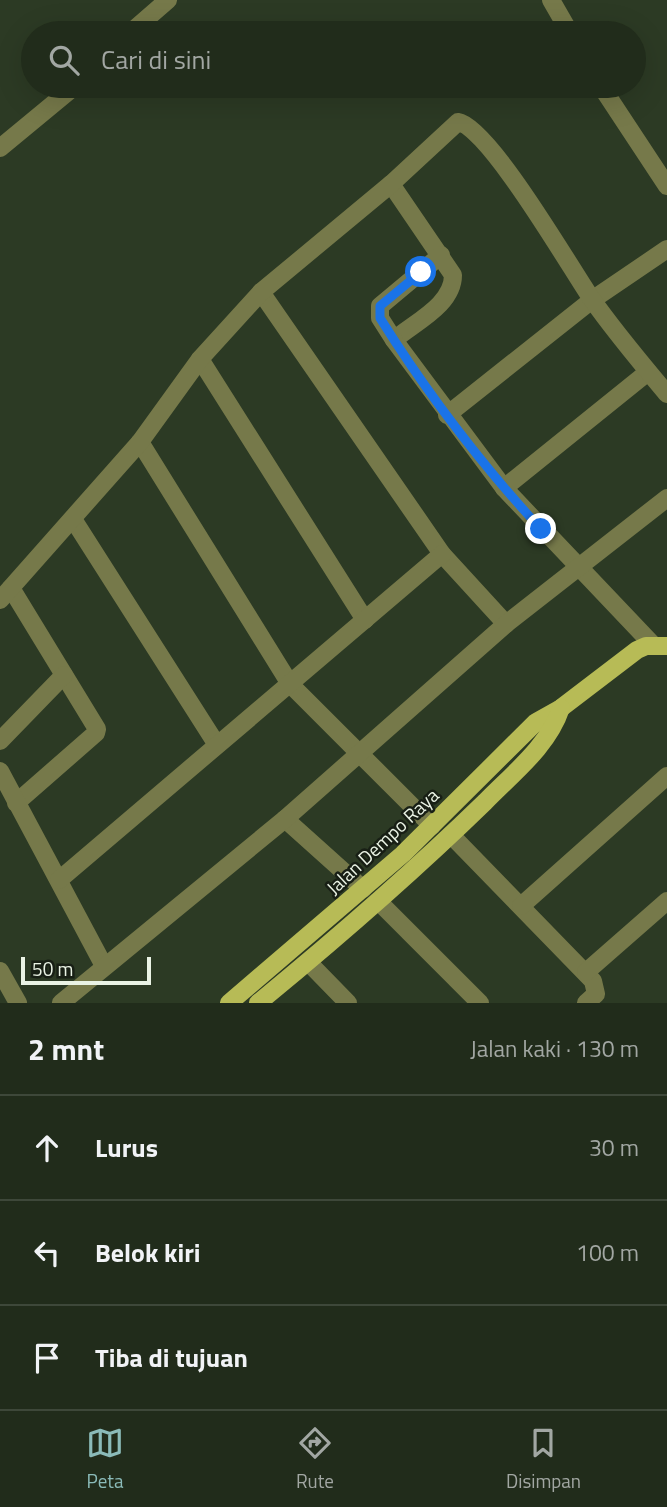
<!DOCTYPE html>
<html lang="id">
<head>
<meta charset="utf-8">
<style>
	:root { --surface:#212c1b; --page:#293424; --text:#f1f3f6; --muted:#a2a7a3; --line:#3e483a; --accent:#8bbbb9 }
	body { margin:0; font-family:"Titillium Web",sans-serif; background:var(--page); color:var(--text) }
	.scale { position:absolute; left:21px; bottom:18px; width:130px; box-sizing:border-box; padding-left:7px; border:4px solid #eaf3e5; border-top:0; font-size:19px; line-height:24px; white-space:nowrap; color:#eaf3e5; -webkit-text-stroke:5px #181f15; paint-order:stroke }
	.stop { position:absolute; width:21px; height:21px; margin:-16px; border:5px solid #1a73e8; border-radius:50%; background:#fff }
	.stop.end { background:#1a73e8; border-color:#fff; box-shadow:0 2px 7px #0008 }
	.list { margin:0; padding:0; list-style:none }
	h2 { display:flex; justify-content:space-between; align-items:center; height:91px; margin:0; padding:0 28px; font-size:30px }
	h2 small { font-size:23px; font-weight:400; color:var(--muted) }
	.list li { display:grid; grid-template-columns:46px 1fr auto; gap:21px; align-items:center; box-sizing:border-box; height:105px; padding:0 28px; border-top:2px solid var(--line) }
	.list b { display:block; font-size:26px; white-space:nowrap }
	.list em { font-size:23px; font-style:normal; color:var(--muted) }
	.icon { flex:none; width:38px; height:38px; fill:none; stroke:currentColor; stroke-width:2; stroke-linecap:round; stroke-linejoin:round }
	.map { position:relative; flex:none; width:667px; height:1003px; overflow:hidden }
	.search { position:absolute; background:var(--surface); box-shadow:0 7px 28px #0002; left:21px; right:21px; top:21px; height:77px; display:flex; align-items:center; gap:18px; box-sizing:border-box; padding:0 24px; border-radius:38px; color:var(--muted); font-size:26px }
	.sheet { height:406px; background:var(--surface) }
	nav { display:flex; justify-content:space-around; align-items:center; box-sizing:border-box; height:98px; border-top:2px solid var(--line); background:var(--surface); font-size:19px; color:var(--muted) }
	nav a { display:grid; justify-items:center; gap:4px }
	nav .on { color:var(--accent) }
	.map>svg:first-child { display:block }
	.lines { fill:none; stroke-linecap:round; stroke-linejoin:round }
	.minor { stroke:#76794a; stroke-width:18 }
	.major { stroke:#b7bb56; stroke-width:18 }
	.route { stroke:#1a73e8; stroke-width:9 }
	.labels { text-anchor:middle; dominant-baseline:central; stroke-width:5; stroke-linejoin:round; paint-order:stroke }
	.street-label { font-size:19px; fill:#eaf3e5; stroke:#181f15 }
</style>
</head>
<body>
<div class="map">
<svg width="667" height="1003" viewBox="0 0 667 1003">
	<rect width="100%" height="100%" fill="#2c3a24"/>
	<g class="lines">
		<g class="minor">
			<polyline points="551,0 570,33"/>
			<polyline points="130,33 168,0"/>
			<polyline points="601,86 667,186"/>
			<polyline points="0,148 75,86"/>
			<path d="M 391,184 L 453,275 C 453,305 415,322 394,340 L 504,488 L 654,646"/>
			<polyline points="261,292 442,554 506,624"/>
			<polyline points="394,340 380,318 380,306 441,255"/>
			<polyline points="200,359 365,620"/>
			<polyline points="447,415 592,300 667,249"/>
			<polyline points="140,442 290,684 432,826"/>
			<polyline points="504,488 648,372"/>
			<polyline points="73,519 217,745"/>
			<polyline points="11,588 97,729 96,733 16,803"/>
			<path d="M 0,600 L 140,442 L 200,359 L 261,292 L 391,184 L 458,122 C 488,126 570,267 591,298 C 614,331 641,363 667,394"/>
			<polyline points="0,741 64,675"/>
			<polyline points="0,771 104,966"/>
			<polyline points="285,819 363,889"/>
			<polyline points="451,835 593,981 596,994 586,1003"/>
			<polyline points="59,880 442,554"/>
			<polyline points="378,901 480,1003"/>
			<polyline points="521,906 667,776"/>
			<polyline points="308,962 348,1003"/>
			<polyline points="0,971 18,1003"/>
			<polyline points="586,972 667,901"/>
			<polyline points="61,1003 285,819 506,624 667,498"/>
		</g>
		<g class="major">
			<polyline points="229,1003 403,854 536,722 561,708 637,650 646,646 667,646"/>
			<path d="M 258,1003 C 336,939 413,872 485,802 C 513,773 548,747 561,708"/>
		</g>
	</g>
	<g class="lines">
		<path class="route" d="M 421,272 L 380,306 L 380,318 C 427,393 481,464 541,529"/>
	</g>
	<g class="labels">
		<g class="street-label">
			<text transform="translate(382 841) rotate(-43)">Jalan Dempo Raya</text>
		</g>
	</g>
</svg>
<div class="scale">50 m</div>
<div class="stop" style="left:421px;top:272px"></div>
<div class="stop end" style="left:541px;top:529px"></div>
<div class="search"><svg class="icon" aria-label="search" viewBox="0 0 24 24"><circle cx="10" cy="10" r="6"/><path d="M15 15l6 6"/></svg>Cari di sini</div>
</div>
<section class="sheet">
<h2>2 mnt<small>Jalan kaki · 130 m</small></h2>
<ul class="list">
<li><svg class="icon" aria-label="ahead" viewBox="0 0 24 24"><path d="M12 20V5M6 11l6-6 6 6"/></svg><div><b>Lurus</b></div><em>30 m</em></li>
<li><svg class="icon" aria-label="left" viewBox="0 0 24 24"><path d="M17 20v-9H6M10 6l-5 5 5 5"/></svg><div><b>Belok kiri</b></div><em>100 m</em></li>
<li><svg class="icon" aria-label="arrive" viewBox="0 0 24 24"><path d="M6 21V4h12l-3 4 3 4H6"/></svg><div><b>Tiba di tujuan</b></div></li>
</ul>
</section>
<nav>
<a class="on"><svg class="icon" aria-label="map" viewBox="0 0 24 24"><path d="M3 6l6-2 6 2 6-2v14l-6 2-6-2-6 2zM9 4v14M15 6v14"/></svg>Peta</a>
<a><svg class="icon" aria-label="directions" viewBox="0 0 24 24"><path d="M12 3l9 9-9 9-9-9zM9 14v-3h6M13 9l2 2-2 2"/></svg>Rute</a>
<a><svg class="icon" aria-label="saved" viewBox="0 0 24 24"><path d="M7 4h10v16l-5-4-5 4z"/></svg>Disimpan</a>
</nav>
</body>
</html>
